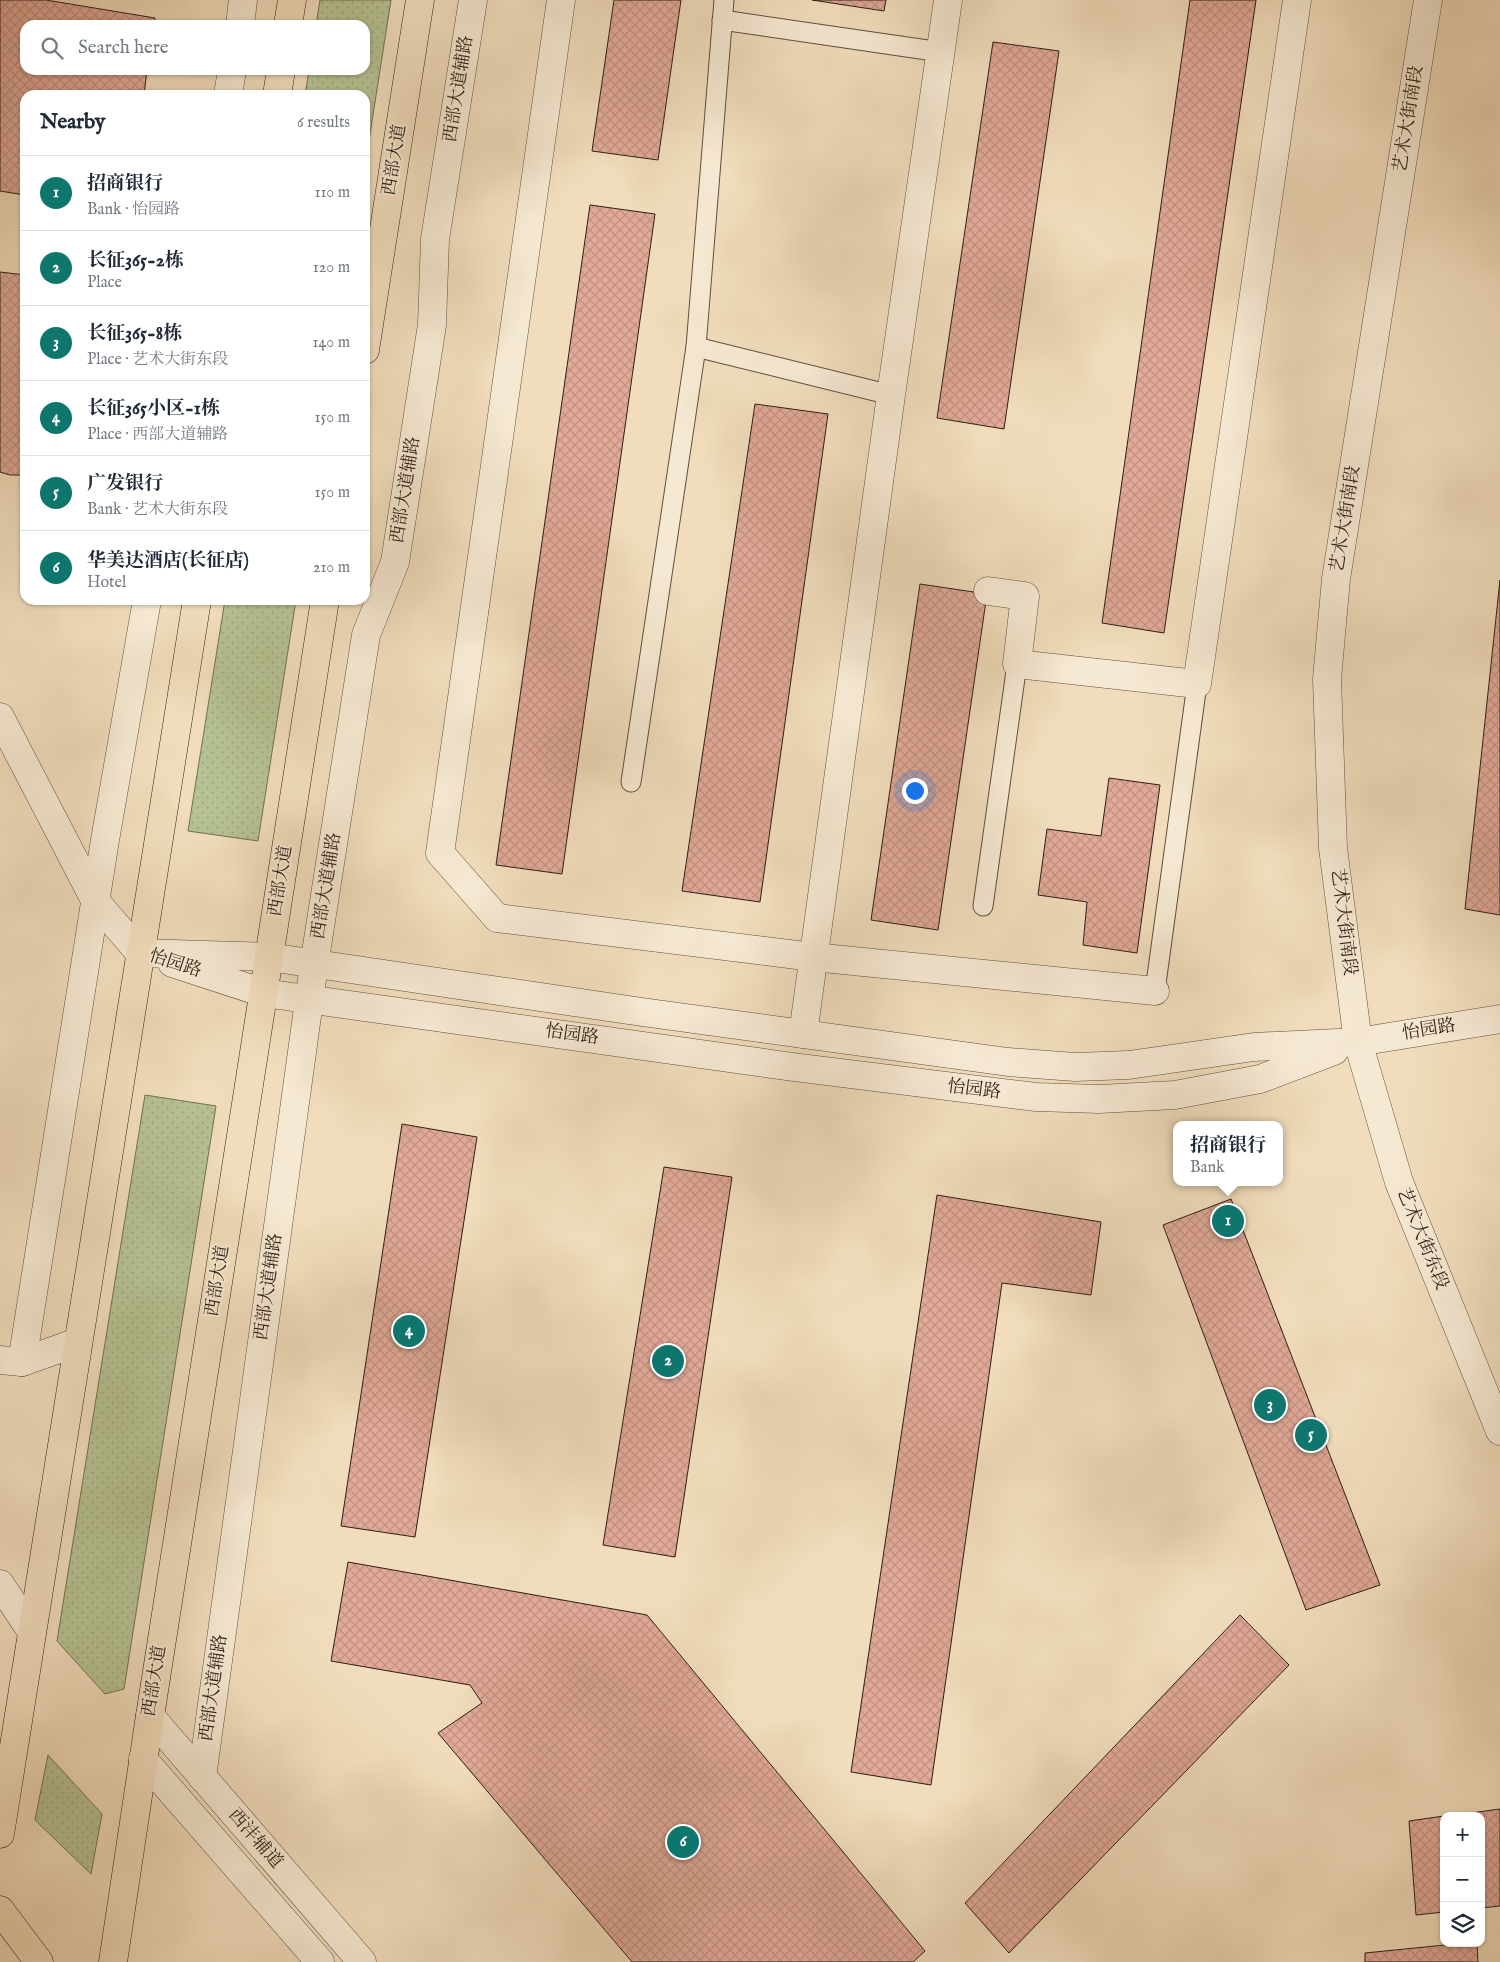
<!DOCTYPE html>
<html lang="en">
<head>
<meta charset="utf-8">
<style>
	:root { --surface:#fff; --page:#f6f6f7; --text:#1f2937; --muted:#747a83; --line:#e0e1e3; --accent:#0f766e }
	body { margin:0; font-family:"IM FELL English","Noto Serif SC",serif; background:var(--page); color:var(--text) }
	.controls { position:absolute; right:15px; bottom:15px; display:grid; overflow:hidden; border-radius:10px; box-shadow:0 1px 4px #0004 }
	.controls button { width:45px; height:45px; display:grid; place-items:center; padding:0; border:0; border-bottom:1px solid var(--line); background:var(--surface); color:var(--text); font:25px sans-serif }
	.you { position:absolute; left:914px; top:790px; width:18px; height:18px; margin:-12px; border:4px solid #fff; border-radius:50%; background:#1a73e8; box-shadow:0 0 0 8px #1a73e833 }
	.badge { display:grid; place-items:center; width:32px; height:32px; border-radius:50%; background:var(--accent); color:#fff; font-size:16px; font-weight:700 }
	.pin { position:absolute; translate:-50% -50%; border:2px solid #fff; box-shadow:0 1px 5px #0006 }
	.popup { position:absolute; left:1173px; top:1121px; width:110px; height:65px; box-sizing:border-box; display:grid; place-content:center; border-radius:10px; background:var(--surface); filter:drop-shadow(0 1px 4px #0005); font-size:16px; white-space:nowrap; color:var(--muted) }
	.popup b { font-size:19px; color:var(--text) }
	.popup::after { content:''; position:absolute; left:50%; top:100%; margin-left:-10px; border:10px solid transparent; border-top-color:var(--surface) }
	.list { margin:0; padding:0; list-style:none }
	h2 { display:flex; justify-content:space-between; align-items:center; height:65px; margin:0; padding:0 20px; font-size:21px }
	h2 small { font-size:16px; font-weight:400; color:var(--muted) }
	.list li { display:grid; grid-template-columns:32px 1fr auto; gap:15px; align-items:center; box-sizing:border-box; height:75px; padding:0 20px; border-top:1px solid var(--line) }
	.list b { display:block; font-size:19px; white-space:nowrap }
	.list p { margin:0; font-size:16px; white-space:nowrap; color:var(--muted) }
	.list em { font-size:16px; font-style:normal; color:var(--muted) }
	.icon { flex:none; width:28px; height:28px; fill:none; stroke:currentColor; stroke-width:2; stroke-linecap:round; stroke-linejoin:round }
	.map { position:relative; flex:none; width:1500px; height:1962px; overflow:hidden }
	.search { position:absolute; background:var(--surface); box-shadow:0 1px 4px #0004; left:20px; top:20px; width:350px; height:55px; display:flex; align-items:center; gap:12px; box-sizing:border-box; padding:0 18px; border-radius:15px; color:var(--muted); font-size:19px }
	.panel { position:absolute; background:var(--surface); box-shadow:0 1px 4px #0004; left:20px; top:90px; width:350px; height:515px; border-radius:15px }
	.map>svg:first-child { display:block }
	.grass { fill:url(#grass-dots); stroke:#727055 }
	.building { fill:url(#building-cross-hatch); stroke:#2e1e17 }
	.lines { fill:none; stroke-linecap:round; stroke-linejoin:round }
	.service-casing { stroke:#5f4e40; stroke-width:21 }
	.minor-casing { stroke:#5f4e40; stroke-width:29 }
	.tertiary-casing { stroke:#5f4e40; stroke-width:29 }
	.primary-casing { stroke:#2e1e17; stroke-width:29 }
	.trunk-casing { stroke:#2e1e17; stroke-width:29 }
	.service { stroke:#f6e9d3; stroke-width:19 }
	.minor { stroke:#f6e9d3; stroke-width:28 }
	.tertiary { stroke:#f6e9d3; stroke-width:28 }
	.primary { stroke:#f1ddbc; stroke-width:28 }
	.trunk { stroke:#f1ddbc; stroke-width:28 }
	.labels { text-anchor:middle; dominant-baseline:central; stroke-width:4; stroke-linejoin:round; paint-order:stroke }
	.street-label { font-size:18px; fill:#2e1e17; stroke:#f6e9d3 }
</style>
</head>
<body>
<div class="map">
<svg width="1500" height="1962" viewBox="0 0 1500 1962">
	<defs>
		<pattern id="grass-dots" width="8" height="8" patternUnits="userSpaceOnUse" patternTransform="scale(1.25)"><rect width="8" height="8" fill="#b6c293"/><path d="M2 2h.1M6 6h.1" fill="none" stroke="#9da67e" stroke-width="1.8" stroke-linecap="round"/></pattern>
		<pattern id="building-cross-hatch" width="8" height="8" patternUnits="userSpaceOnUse" patternTransform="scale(1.25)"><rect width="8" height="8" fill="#e1a998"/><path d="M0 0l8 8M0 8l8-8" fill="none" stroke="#c19182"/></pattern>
	</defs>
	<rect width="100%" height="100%" fill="#f1ddbc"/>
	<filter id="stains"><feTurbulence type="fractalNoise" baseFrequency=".004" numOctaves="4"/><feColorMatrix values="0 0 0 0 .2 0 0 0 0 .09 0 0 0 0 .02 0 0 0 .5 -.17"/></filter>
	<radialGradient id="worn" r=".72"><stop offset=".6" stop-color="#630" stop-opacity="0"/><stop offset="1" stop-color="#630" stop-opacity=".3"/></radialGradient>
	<g class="grass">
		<polygon points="320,0 391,0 365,166 365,95 305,95 309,70 365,70 365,25 316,25"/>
		<polygon points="225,600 296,600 258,841 188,831"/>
		<polygon points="145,1095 216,1106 124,1689 105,1694 57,1641"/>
		<polygon points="48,1755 102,1814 91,1874 35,1820"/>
	</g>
	<g class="building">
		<polygon points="0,0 46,0 155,18 154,25 25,25 25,70 147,70 144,95 25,95 25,195 0,191"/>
		<polygon points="614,0 681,0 658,160 592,151"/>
		<polygon points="812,0 886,0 884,11"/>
		<polygon points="1190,0 1256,0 1164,633 1102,623"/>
		<polygon points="993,42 1059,51 1004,429 937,418"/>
		<polygon points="590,205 655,214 562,874 496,865"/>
		<polygon points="0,272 25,275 25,475 10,475 0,472"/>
		<polygon points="755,404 828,414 760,902 682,891"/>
		<polygon points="1500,580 1500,915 1465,909"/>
		<polygon points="920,584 987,594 938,930 871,920"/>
		<polygon points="1109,778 1160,785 1137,953 1083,945 1087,902 1038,895 1047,829 1101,836"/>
		<polygon points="402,1124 477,1137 415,1537 341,1526"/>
		<polygon points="664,1167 732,1177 675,1557 603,1545"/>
		<polygon points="937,1195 1101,1222 1091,1295 1002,1283 931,1785 851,1772"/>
		<polygon points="1231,1199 1380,1585 1306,1610 1163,1225"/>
		<polygon points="348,1562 647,1615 925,1951 913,1962 632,1962 438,1733 482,1703 470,1685 331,1661"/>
		<polygon points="1240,1615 1289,1665 1009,1953 965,1903"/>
		<polygon points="1500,1809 1500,1906 1481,1908 1481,1816 1449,1816"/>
		<polygon points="1444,1816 1444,1912 1416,1915 1409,1821"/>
		<polygon points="1465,1943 1477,1943 1478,1962 1365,1962 1365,1953"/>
	</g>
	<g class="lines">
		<defs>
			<g id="service">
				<polyline points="722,20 941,52"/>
				<polyline points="696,347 891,395"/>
				<polyline points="631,782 696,347 724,0"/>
				<polyline points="983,906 1017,664"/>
				<polyline points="1155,991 1197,684"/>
			</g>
			<g id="minor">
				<polyline points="561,0 440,853 497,918 813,957 1155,991"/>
				<polyline points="240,25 243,0"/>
				<polyline points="228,95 232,70"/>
				<polyline points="988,591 1025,596 1017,664 1197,684 1297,0"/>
				<polyline points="0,717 96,902 140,953"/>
				<polyline points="803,1034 891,395 948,0"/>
				<polyline points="22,1362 105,840 147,600"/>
				<polyline points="202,1777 314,965 366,635 395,562 432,325 435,239 473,0"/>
			</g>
			<g id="tertiary">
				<polyline points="1428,0 1336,579 1327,679 1333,848 1358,1042 1399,1182 1500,1431"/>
				<polyline points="140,953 269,957 642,1012 1008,1062 1075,1067 1129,1065 1254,1047 1358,1042 1500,1019"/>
				<polyline points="172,963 264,993 793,1067 1036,1097 1099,1099 1175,1095 1260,1079 1334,1051"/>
				<polyline points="0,1360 22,1362 78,1342"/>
				<polyline points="0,1584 32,1632"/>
				<polyline points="150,1716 362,1962"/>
				<polyline points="143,1759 320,1962"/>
			</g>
			<g id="primary">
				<polyline points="288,25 292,0"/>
				<polyline points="277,95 281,70"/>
				<polyline points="365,350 420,0"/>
				<polyline points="0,1834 197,600"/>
				<polyline points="113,1962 150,1716 325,600"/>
			</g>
			<polyline id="trunk" points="0,1910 39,1962"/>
		</defs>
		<use href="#service" class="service-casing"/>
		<use href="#minor" class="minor-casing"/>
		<use href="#tertiary" class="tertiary-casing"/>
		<use href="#primary" class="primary-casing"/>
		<use href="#trunk" class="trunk-casing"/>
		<use href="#service" class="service"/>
		<use href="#minor" class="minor"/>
		<use href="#tertiary" class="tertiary"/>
		<use href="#primary" class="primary"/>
		<use href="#trunk" class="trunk"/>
	</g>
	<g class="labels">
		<g class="street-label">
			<text transform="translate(459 89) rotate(-81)">西部大道辅路</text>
			<text transform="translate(1409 119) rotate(-81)">艺术大街南段</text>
			<text transform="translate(395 160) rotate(-81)">西部大道</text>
			<text transform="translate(406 490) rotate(-81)">西部大道辅路</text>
			<text transform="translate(1346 519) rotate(-81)">艺术大街南段</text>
			<text transform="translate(281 881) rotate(-81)">西部大道</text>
			<text transform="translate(327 886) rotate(-81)">西部大道辅路</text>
			<text transform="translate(1343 922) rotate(83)">艺术大街南段</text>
			<text transform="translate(175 964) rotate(18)">怡园路</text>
			<text transform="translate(1429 1030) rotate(-9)">怡园路</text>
			<text transform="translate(572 1035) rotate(8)">怡园路</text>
			<text transform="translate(974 1090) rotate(7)">怡园路</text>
			<text transform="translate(1422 1239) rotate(68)">艺术大街东段</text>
			<text transform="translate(218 1281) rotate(-81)">西部大道</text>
			<text transform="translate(269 1287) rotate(-82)">西部大道辅路</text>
			<text transform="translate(155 1681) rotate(-81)">西部大道</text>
			<text transform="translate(214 1688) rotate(-82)">西部大道辅路</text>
			<text transform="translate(255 1839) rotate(49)">西沣辅道</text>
		</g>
	</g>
	<rect width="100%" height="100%" filter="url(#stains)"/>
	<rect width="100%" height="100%" fill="url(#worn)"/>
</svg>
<div class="controls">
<button>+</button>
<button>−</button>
<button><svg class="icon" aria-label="layers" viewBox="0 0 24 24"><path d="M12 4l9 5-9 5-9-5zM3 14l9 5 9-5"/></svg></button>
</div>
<div class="you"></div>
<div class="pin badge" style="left:1228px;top:1221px">1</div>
<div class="popup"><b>招商银行</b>Bank</div>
<div class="pin badge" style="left:668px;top:1361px">2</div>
<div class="pin badge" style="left:1270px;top:1405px">3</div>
<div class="pin badge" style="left:409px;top:1331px">4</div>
<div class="pin badge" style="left:1311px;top:1435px">5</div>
<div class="pin badge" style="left:683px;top:1842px">6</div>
<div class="search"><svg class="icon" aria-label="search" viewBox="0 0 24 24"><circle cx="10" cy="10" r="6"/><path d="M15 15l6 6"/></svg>Search here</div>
<section class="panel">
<h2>Nearby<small>6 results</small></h2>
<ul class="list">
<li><span class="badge">1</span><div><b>招商银行</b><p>Bank · 怡园路</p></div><em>110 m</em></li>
<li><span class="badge">2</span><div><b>长征365-2栋</b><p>Place</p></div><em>120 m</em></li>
<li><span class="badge">3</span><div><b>长征365-8栋</b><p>Place · 艺术大街东段</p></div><em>140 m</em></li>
<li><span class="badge">4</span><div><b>长征365小区-1栋</b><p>Place · 西部大道辅路</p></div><em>150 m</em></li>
<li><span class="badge">5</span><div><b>广发银行</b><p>Bank · 艺术大街东段</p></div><em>150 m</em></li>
<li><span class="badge">6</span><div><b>华美达酒店(长征店)</b><p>Hotel</p></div><em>210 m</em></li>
</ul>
</section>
</div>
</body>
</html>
